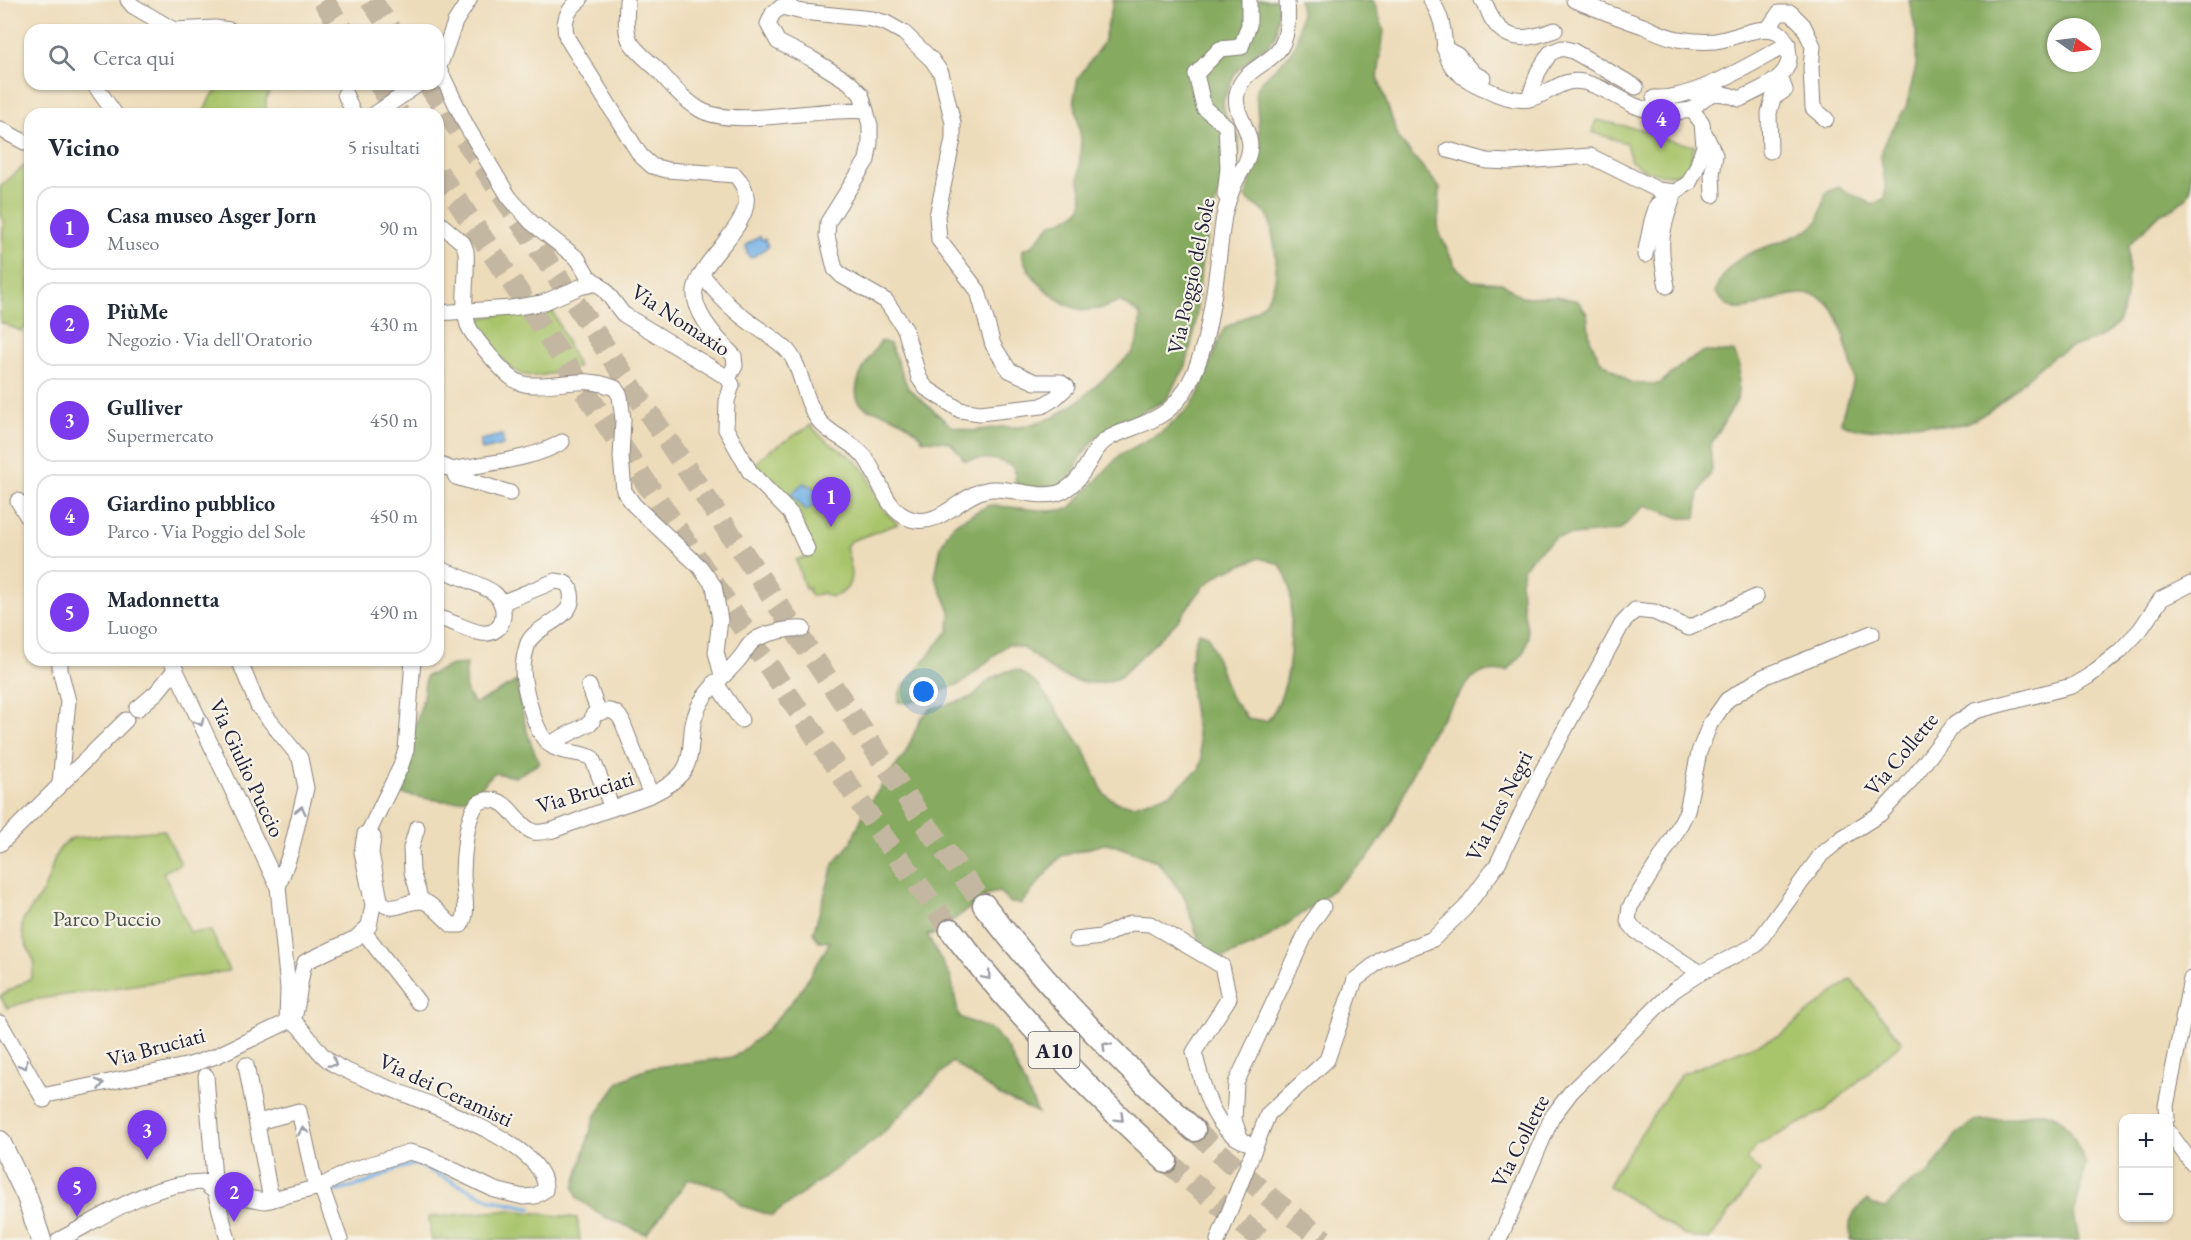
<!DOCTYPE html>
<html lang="it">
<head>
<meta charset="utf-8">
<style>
	:root { --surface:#fff; --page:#f6f6f7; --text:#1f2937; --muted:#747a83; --line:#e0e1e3; --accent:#7c3aed }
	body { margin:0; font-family:"EB Garamond",serif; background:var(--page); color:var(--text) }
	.controls { position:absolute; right:18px; bottom:18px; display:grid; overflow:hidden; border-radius:12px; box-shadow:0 2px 4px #0004 }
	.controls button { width:54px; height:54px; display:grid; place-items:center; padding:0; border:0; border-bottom:2px solid var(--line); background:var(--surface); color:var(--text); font:30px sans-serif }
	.compass { position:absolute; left:2047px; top:18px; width:54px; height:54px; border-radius:50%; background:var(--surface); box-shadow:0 2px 4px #0004; rotate:104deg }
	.you { position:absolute; left:924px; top:692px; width:21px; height:21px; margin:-15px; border:4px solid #fff; border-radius:50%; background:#1a73e8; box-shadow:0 0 0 9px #1a73e833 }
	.badge { display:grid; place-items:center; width:39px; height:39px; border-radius:50%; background:var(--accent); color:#fff; font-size:20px; font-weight:700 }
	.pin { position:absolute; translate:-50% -50px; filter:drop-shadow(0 2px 3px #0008) }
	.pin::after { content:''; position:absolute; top:32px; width:21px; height:18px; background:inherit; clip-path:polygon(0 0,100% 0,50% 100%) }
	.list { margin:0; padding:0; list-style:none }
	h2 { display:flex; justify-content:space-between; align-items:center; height:78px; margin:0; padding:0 24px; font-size:26px }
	h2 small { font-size:20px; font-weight:400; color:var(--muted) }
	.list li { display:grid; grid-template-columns:39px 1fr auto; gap:18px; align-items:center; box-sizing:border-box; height:84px; margin:0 12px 12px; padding:0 12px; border:2px solid var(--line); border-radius:18px }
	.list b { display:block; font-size:22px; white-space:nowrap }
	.list p { margin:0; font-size:20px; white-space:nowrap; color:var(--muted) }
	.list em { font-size:20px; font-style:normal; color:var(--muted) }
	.icon { flex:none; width:33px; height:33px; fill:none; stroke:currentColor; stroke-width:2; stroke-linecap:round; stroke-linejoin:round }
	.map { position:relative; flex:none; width:2191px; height:1240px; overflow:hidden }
	.search { position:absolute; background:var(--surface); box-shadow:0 2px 4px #0004; left:24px; top:24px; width:420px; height:66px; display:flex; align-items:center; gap:15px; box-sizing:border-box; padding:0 21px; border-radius:18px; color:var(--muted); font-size:22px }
	.panel { position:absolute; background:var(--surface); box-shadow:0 2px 4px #0004; left:24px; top:108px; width:420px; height:558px; border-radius:18px }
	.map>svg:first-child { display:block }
	.green { fill:#a9c56c; stroke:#667454; stroke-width:1.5 }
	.forest { fill:#86aa60; stroke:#54664e; stroke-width:1.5; fill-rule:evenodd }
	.water { fill:#73b1e6; stroke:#4a6a90; stroke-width:1.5 }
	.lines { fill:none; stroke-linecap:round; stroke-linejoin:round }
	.stream { stroke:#73b1e6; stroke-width:4 }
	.highway-tunnel { stroke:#c4b7a1; stroke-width:22; stroke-dasharray:22 11; stroke-linecap:butt }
	.minor-casing { stroke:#887f7a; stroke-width:17 }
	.major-casing { stroke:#887f7a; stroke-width:22 }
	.highway-casing { stroke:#887f7a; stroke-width:25 }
	.minor { stroke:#fff; stroke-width:15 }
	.major { stroke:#fff; stroke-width:20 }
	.highway { stroke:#fff; stroke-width:22 }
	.oneway { stroke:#9c9ca7 }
	.labels { text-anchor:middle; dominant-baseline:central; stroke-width:4.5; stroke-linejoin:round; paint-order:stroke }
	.shield { fill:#f7f3e8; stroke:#62616f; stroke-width:1.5 }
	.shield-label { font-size:21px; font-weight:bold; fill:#22223b }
	.street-label { font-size:22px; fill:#22223b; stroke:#f7f3e8 }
	.park-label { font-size:22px; fill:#4a534a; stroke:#f7f3e8 }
</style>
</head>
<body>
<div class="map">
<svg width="2191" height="1240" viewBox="0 0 2191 1240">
	<rect width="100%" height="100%" fill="#f7f3e8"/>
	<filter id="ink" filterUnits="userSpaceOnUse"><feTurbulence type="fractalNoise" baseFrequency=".0167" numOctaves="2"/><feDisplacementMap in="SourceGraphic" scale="12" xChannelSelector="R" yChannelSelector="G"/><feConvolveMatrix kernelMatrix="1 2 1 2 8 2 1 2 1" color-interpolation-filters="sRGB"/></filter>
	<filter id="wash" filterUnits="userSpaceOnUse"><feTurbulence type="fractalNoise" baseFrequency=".008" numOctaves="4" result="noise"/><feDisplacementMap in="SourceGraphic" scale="24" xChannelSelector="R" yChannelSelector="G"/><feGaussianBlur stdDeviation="1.35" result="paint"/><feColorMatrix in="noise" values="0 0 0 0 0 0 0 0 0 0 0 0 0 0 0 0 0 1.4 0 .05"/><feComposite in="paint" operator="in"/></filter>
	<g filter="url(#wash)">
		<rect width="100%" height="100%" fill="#eddcba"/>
		<g class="green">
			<polygon points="223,84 272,84 266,100 266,114 203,114 210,98"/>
			<path d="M 1596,120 L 1644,130 L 1664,133 L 1663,139 L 1695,146 L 1688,167 L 1682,173 C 1661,177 1648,174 1631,161 L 1626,143 L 1592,132 Z"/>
			<polygon points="25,165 30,166 30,323 21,331 0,322 3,220 0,210 0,187"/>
			<path d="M 550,305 L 578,367 C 560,371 530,383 514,370 C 507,365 502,358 497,353 C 488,343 480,334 475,322 L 486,317 Z"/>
			<path d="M 811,425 C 823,444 845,449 861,466 C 871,476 872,491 879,503 C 884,511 891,518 898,524 L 851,541 L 846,546 C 851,567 859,592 830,597 L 823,593 L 811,596 L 808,588 L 805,589 L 796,560 L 813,554 L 805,531 L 751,467 L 767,452 Z"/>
			<path d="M 164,830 L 181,864 L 163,872 L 190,932 L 211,931 L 229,971 L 32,1000 L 7,1008 L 0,996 L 31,978 L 35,963 C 29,949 19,936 23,920 C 31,909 39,899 45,887 C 55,867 50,850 73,838 Z"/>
			<polygon points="1851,979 1902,1042 1826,1110 1756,1146 1747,1160 1760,1171 1709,1240 1684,1235 1609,1186 1615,1172 1681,1074 1780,1035"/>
			<polygon points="511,1210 577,1218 580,1240 431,1240 429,1217"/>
		</g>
		<g class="forest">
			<path d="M 1112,0 L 1279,0 L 1276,34 L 1269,45 L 1257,52 L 1235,73 L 1223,101 L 1225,115 L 1239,138 L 1239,152 L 1235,165 L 1221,187 L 1209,225 L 1201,266 L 1195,329 L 1186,366 L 1166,400 L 1097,436 L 1080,458 L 1072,476 L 1064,482 L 1056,486 L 1032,488 L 1016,484 L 1014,468 C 998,457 982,458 964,460 C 949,437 949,442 923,440 C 913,426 900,419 884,413 C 878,411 871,411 866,408 C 841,394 871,355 881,341 L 890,344 L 908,388 L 951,426 L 972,431 L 1001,427 L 1021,427 L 1052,418 L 1079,401 L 1132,353 C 1140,340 1140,328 1140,314 L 1120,301 C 1109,306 1098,311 1085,310 C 1062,310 1021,273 1022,250 L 1032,246 L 1052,223 L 1062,221 L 1080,210 L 1083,200 L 1079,181 L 1081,139 L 1074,98 L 1078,78 L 1103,43 L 1113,3 Z"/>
			<path d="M 1299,0 L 1373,0 L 1384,30 L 1378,78 L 1399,139 L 1440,188 L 1438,230 L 1455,266 L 1472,281 L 1502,283 L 1521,297 L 1557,296 L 1578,301 L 1587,314 L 1590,339 L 1600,360 L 1631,383 L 1659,384 L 1687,361 L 1704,352 L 1734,352 L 1740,366 L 1737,400 L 1710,446 L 1712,471 L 1699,493 L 1696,518 L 1680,518 L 1645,505 L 1620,530 L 1556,537 L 1530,559 L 1523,569 L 1521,582 L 1522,601 L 1528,636 L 1524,653 L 1507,671 L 1484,672 L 1472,678 L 1448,709 L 1426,742 L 1390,826 L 1368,858 L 1314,906 L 1259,943 L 1225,957 L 1219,957 L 1205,950 L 1196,932 L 1184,896 L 1157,861 L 1108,843 L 1061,856 L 1021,904 L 1011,903 L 999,892 L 989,894 L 933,935 L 927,934 L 951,978 L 959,1017 L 994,1031 L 1009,1051 L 1038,1113 L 999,1095 L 952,1062 L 880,1136 L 772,1216 L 743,1206 L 723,1188 L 688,1179 L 668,1207 L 646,1234 L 603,1216 L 578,1199 L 574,1188 L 594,1118 L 620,1081 L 648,1068 L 734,1057 L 766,1031 L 799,993 L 830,942 L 819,941 L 813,933 L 834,863 L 850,844 L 867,806 L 905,754 L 921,718 L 932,708 L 964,700 L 973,696 L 990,679 L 1007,671 L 1016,670 L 1021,672 L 1039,686 L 1084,749 L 1104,794 L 1118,803 L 1134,805 L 1171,793 L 1199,769 L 1202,760 C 1196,720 1180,670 1199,632 L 1208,635 L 1230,696 L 1247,718 L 1267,721 C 1291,691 1291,651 1291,614 C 1291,603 1292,591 1288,581 C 1286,575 1282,570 1280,564 L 1259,558 L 1223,572 L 1204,586 L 1176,623 L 1120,677 C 1098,688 1072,683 1052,670 C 1032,658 1034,649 1008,644 L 962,683 L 910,703 L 898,702 L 901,689 L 949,630 L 950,611 L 935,577 L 941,546 L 950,529 L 957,522 L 989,505 L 1050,511 L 1069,509 L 1121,454 L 1162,432 L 1190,407 L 1198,395 L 1222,332 L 1225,328 C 1236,321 1252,315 1261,306 C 1285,283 1275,246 1269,217 L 1266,213 L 1245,198 L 1260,147 L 1256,91 L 1261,82 L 1289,55 L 1297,42 L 1301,12 Z"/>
			<path d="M 1909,0 L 2191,0 L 2191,188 L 2187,197 L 2174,208 L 2161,213 L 2129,245 C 2127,269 2130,300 2118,322 C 2105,343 2074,342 2054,356 C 2026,375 1993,419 1958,425 C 1944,428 1928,422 1913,424 C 1885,426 1868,436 1841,423 C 1843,406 1850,397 1853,383 C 1855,369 1848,355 1845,342 C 1835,293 1812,285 1768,302 C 1758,305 1746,311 1736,309 C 1726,307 1721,299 1715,292 C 1733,249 1759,252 1795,236 C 1804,232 1813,229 1818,220 C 1822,213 1823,202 1826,193 L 1838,187 L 1873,205 L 1885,198 L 1885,184 L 1881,157 L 1884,143 L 1906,107 L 1916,66 L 1917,37 ZM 2056,27 L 2092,27 L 2092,63 L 2056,63 Z"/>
			<path d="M 467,664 C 465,682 462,690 475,704 L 517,681 C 521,710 526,737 540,763 L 515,777 L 495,773 C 486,779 483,789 472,795 C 451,809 419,795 394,793 L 422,703 L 426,676 L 452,665 Z"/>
			<path d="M 2035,1112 L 2045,1112 L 2054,1115 L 2069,1128 L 2086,1164 L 2074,1214 L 2079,1240 L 1850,1240 C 1852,1234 1849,1231 1850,1225 C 1851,1214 1859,1207 1867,1200 L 1875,1206 L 1885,1208 L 1911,1182 L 1928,1174 L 1956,1135 L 1972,1123 L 1980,1120 L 2008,1119 Z"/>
		</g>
		<g class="water">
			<polygon points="760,236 762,240 765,239 768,247 751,258 747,254 746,245"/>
			<polygon points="502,435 504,445 482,450 480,440"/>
			<polygon points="803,483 813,487 818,493 819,501 806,511 791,494"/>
		</g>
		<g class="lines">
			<polyline class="stream" points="329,1193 367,1183 396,1169 416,1164 491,1200 531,1208"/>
		</g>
	</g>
	<g filter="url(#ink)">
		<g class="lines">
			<g class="highway-tunnel">
				<polyline points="323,0 343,30"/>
				<polyline points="371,0 391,30"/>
				<polyline points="379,84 399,114"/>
				<polyline points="428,84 921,818 984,905"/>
				<polyline points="438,172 881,834 951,930"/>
				<polyline points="1194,1130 1275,1202 1324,1240"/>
				<polyline points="1166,1161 1263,1240"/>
			</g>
			<defs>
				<g id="minor">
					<polyline points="128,0 133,6 174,30 215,28 230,30"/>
					<path d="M 627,0 C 627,12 624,29 630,41 C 636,52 650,62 659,71 C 671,85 683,99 699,109 C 732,130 824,106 866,111 L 870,125 L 870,143 L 867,160 L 828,222 L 827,236 L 835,269 L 842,276 L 886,301 L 905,329 L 919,378 L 926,388 L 960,410 L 980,413 L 1042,406 L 1055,398 L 1067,387 L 1060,382 L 1035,382 L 1009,370 L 993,345 L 978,291 L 939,240 L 937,216 L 953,139 L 953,123 L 941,73 L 932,60 L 904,33 L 886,23 L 872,19 L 803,12 L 781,7"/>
					<path d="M 1431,0 C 1459,42 1423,63 1488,90 C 1500,96 1514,101 1528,99 C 1548,96 1561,77 1583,82 C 1602,86 1616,97 1633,105 C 1651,113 1673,113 1692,110 L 1702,123 L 1704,146 L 1697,167 L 1689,183 L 1675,192 L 1658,190 L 1590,156 L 1511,162 L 1487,161 L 1448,150"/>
					<path d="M 1482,0 C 1487,5 1488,11 1491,17 C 1507,45 1530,39 1555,30"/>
					<path d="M 1574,0 C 1597,9 1620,18 1643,26 C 1655,31 1666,37 1678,39 C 1690,41 1703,42 1715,41 C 1741,38 1785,9 1789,55 C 1791,79 1757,90 1740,99 C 1717,90 1708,91 1692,110"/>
					<polyline points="789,2 773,13 768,24 778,42 812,59 849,82 861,94 866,111"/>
					<polyline points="1768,29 1779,13 1791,13 1803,25 1813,46 1811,68 1813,108 1826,119"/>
					<polyline points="1444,48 1457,55 1474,74 1483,78"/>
					<path d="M 439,69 L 466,125 L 509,197 L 531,222 L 578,259 L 588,276 L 604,289 L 623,314 L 728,378 L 735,366 L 734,356 C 720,342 692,312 695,290 C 701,253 774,214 735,175 L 667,170 L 652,166 L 640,155 L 567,38 C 562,22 567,10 580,0"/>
					<polyline points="438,70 455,22 469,0"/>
					<polyline points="94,84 115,114"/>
					<polyline points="345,94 354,114"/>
					<path d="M 1654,98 C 1695,100 1752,63 1788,44"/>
					<polyline points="1529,99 1538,72 1550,53 1562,48 1573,51 1636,87"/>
					<polyline points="375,114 419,84"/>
					<polyline points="0,129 30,145"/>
					<polyline points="1705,134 1715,155 1712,175 1713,195"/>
					<polyline points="1770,151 1769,113 1773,98 1785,90 1782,82 1770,84"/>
					<polyline points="1225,195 1228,168 1226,126 1204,108 1196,74 1220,49 1241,47 1249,25 1249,0"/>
					<path d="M 438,222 L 463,243 L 466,251 C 468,274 461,302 468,325 C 472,336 502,371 512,378 C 518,383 526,385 533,385 C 566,386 582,375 615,388 L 620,396 L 623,420 L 621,457 L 624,491 L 634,505 L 700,567 L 714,586 L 720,620 L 716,652 L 722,675"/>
					<polyline points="1645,255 1652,221 1657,205 1675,192"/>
					<path d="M 702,275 C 713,289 725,303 739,314 C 754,327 773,336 787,350 C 803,367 803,403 821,423 C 833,436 852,442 864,456 C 880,476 884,511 911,519 C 943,529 964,488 995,489 C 1034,490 1060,511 1086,467 C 1093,456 1097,445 1109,438 C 1128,428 1151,424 1168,410 C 1213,374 1215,271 1224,216 C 1226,206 1230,195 1234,185 C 1240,172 1249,162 1250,146 C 1250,127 1233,113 1237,94 C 1242,71 1263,67 1277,52 C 1289,39 1288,16 1287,0"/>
					<path d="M 1667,286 C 1658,244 1660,232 1675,192"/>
					<polyline points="438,313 511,308 542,303 580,287 598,283"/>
					<polyline points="728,378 732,385 727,401 726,429 750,472 791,514 807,549"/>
					<polyline points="438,464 453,470 456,477 510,493"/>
					<path d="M 453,470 C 489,462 530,461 562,442"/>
					<polyline points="18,501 30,521"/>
					<path d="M 438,568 C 452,574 483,585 494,593 C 509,605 506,636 482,633 C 468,631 453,621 438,618"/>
					<path d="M 501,603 L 555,581 C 562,582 567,582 570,589 C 580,619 538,622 528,643 C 525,652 523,662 523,671 C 524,688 535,733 549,744 C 561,754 578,751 592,758 L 612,808"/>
					<polyline points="60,660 60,670 68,701 60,783"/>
					<polyline points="171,660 278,887"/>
					<polyline points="239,660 258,706 300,758 306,788 291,851 278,887 288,988 287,1022"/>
					<polyline points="715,682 741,720"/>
					<polyline points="589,686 599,713"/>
					<polyline points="137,709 157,692 175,670"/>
					<path d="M 549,744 L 592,722 L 593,715 C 605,710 615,707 622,721 L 651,795"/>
					<polyline points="417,828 411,848 412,872 421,901"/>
					<polyline points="368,833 400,768 406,750 413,660"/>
					<polyline points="0,844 126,720"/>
					<polyline points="364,932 418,1002"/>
					<path d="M 1076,940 L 1101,937 L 1131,923 L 1150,924 L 1222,966 L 1229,998 L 1194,1052 C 1202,1081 1211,1127 1241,1140"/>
					<polyline points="1700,973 1636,931 1628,921 1630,907 1672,840 1687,811 1699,752 1710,724 1727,700 1763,677 1872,633"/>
					<path d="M 293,1021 C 300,1001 298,981 305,962 L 356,938 L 369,926 L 373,905 L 362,852 L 365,834 L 368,833 L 373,837 L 371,853 L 380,900 C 391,916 406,900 421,901 C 432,902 444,919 452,925 L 461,925 C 470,912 463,890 463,875 C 463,858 466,821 475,807 C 477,803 482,801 486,800 C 511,797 515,826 534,832 C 540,833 547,831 553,830 C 573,823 593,814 613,808 C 637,800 665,793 682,773 C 693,759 690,740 693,724 C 700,690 721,682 740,658 C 746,651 749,642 758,638 C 771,632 789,628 803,629"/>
					<polyline points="0,1023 44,1100"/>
					<polyline points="246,1065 271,1200"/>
					<polyline points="206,1076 215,1192 228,1240"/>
					<polyline points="42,1096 190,1065 216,1056 287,1022 293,1021"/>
					<polyline points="2167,1118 2166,1106 2191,979"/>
					<polyline points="258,1122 299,1111 316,1188"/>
					<polyline points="2168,1131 2191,1162"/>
					<polyline points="1246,1142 1241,1140 1234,1120 1236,1083 1310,925 1323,907"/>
					<polyline points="321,1186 340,1240"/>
					<path d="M 59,1240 C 105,1216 150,1183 203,1182 L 215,1192 L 265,1201 L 319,1187 L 352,1170 L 409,1152 L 424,1156 L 495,1190 L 523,1197 L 535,1196 L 545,1190 C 550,1135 377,1089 337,1066 C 316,1055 310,1034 293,1021"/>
					<polyline points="1218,1240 1268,1114 1327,1060 1355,980 1382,959 1433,939 1465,908 1497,865 1539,777 1622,624 1635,610 1654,612 1689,628 1756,597"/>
					<polyline points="1499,1240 1552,1117 1571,1092 1673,991 1700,973 1756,945 1821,855 1842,838 1880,814 1906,786 1955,724 1975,711 2072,686 2089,676 2119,652 2140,630 2161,599 2191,584"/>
				</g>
				<polyline id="major" points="0,1141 27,1197 41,1240"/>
				<g id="highway">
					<path d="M 984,905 C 1047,987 1118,1060 1194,1130"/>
					<path d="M 951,930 C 1015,1013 1088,1090 1166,1161"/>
				</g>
			</defs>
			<use href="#minor" class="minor-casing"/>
			<use href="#major" class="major-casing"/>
			<use href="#highway" class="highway-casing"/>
			<use href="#minor" class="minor"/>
			<use href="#major" class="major"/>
			<use href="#highway" class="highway"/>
		</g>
		<defs><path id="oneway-chevron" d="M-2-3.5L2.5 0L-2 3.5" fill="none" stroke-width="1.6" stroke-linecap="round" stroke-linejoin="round" transform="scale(1.5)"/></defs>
		<g class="oneway">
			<use href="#oneway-chevron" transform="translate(200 722) rotate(65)"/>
			<use href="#oneway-chevron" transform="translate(301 810) rotate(-77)"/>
			<use href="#oneway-chevron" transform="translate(987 976) rotate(50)"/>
			<use href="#oneway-chevron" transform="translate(1106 1046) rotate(-134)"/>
			<use href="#oneway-chevron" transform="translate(333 1063) rotate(33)"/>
			<use href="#oneway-chevron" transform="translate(24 1065) rotate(60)"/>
			<use href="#oneway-chevron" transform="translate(100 1084) rotate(-14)"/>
			<use href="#oneway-chevron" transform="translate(1120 1118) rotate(44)"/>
			<use href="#oneway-chevron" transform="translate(303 1131) rotate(-103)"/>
		</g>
	</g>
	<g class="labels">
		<rect class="shield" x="1028.5" y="1032" width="51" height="36" rx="4.5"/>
		<g class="shield-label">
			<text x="1054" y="1050">A10</text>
		</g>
		<g class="street-label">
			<text transform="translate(1191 276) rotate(-78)">Via Poggio del Sole</text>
			<text transform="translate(681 320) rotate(33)">Via Nomaxio</text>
			<text transform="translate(1901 754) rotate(-50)">Via Collette</text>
			<text transform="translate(247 768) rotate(65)">Via Giulio Puccio</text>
			<text transform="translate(585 792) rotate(-17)">Via Bruciati</text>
			<text transform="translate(1499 806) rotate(-63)">Via Ines Negri</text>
			<text transform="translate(156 1047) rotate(-15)">Via Bruciati</text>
			<text transform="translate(446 1090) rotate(25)">Via dei Ceramisti</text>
			<text transform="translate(1520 1141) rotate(-63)">Via Collette</text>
		</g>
		<g class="park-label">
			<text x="107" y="918">Parco Puccio</text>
		</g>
	</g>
</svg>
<div class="controls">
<button>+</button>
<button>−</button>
</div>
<svg class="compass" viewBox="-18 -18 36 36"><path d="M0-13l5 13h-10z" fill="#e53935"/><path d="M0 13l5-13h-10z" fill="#747a83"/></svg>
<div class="you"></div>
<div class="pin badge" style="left:831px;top:527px">1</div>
<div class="pin badge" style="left:234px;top:1222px">2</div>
<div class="pin badge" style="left:147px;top:1160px">3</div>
<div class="pin badge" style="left:1661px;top:149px">4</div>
<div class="pin badge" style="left:77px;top:1217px">5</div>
<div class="search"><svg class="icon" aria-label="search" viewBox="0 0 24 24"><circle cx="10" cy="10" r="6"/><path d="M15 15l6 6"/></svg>Cerca qui</div>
<section class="panel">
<h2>Vicino<small>5 risultati</small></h2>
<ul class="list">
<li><span class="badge">1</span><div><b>Casa museo Asger Jorn</b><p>Museo</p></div><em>90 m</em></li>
<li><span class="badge">2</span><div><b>PiùMe</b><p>Negozio · Via dell'Oratorio</p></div><em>430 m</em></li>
<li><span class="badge">3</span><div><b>Gulliver</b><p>Supermercato</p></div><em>450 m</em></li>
<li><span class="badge">4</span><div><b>Giardino pubblico</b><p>Parco · Via Poggio del Sole</p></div><em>450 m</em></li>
<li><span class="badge">5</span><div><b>Madonnetta</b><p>Luogo</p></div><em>490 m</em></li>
</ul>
</section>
</div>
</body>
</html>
